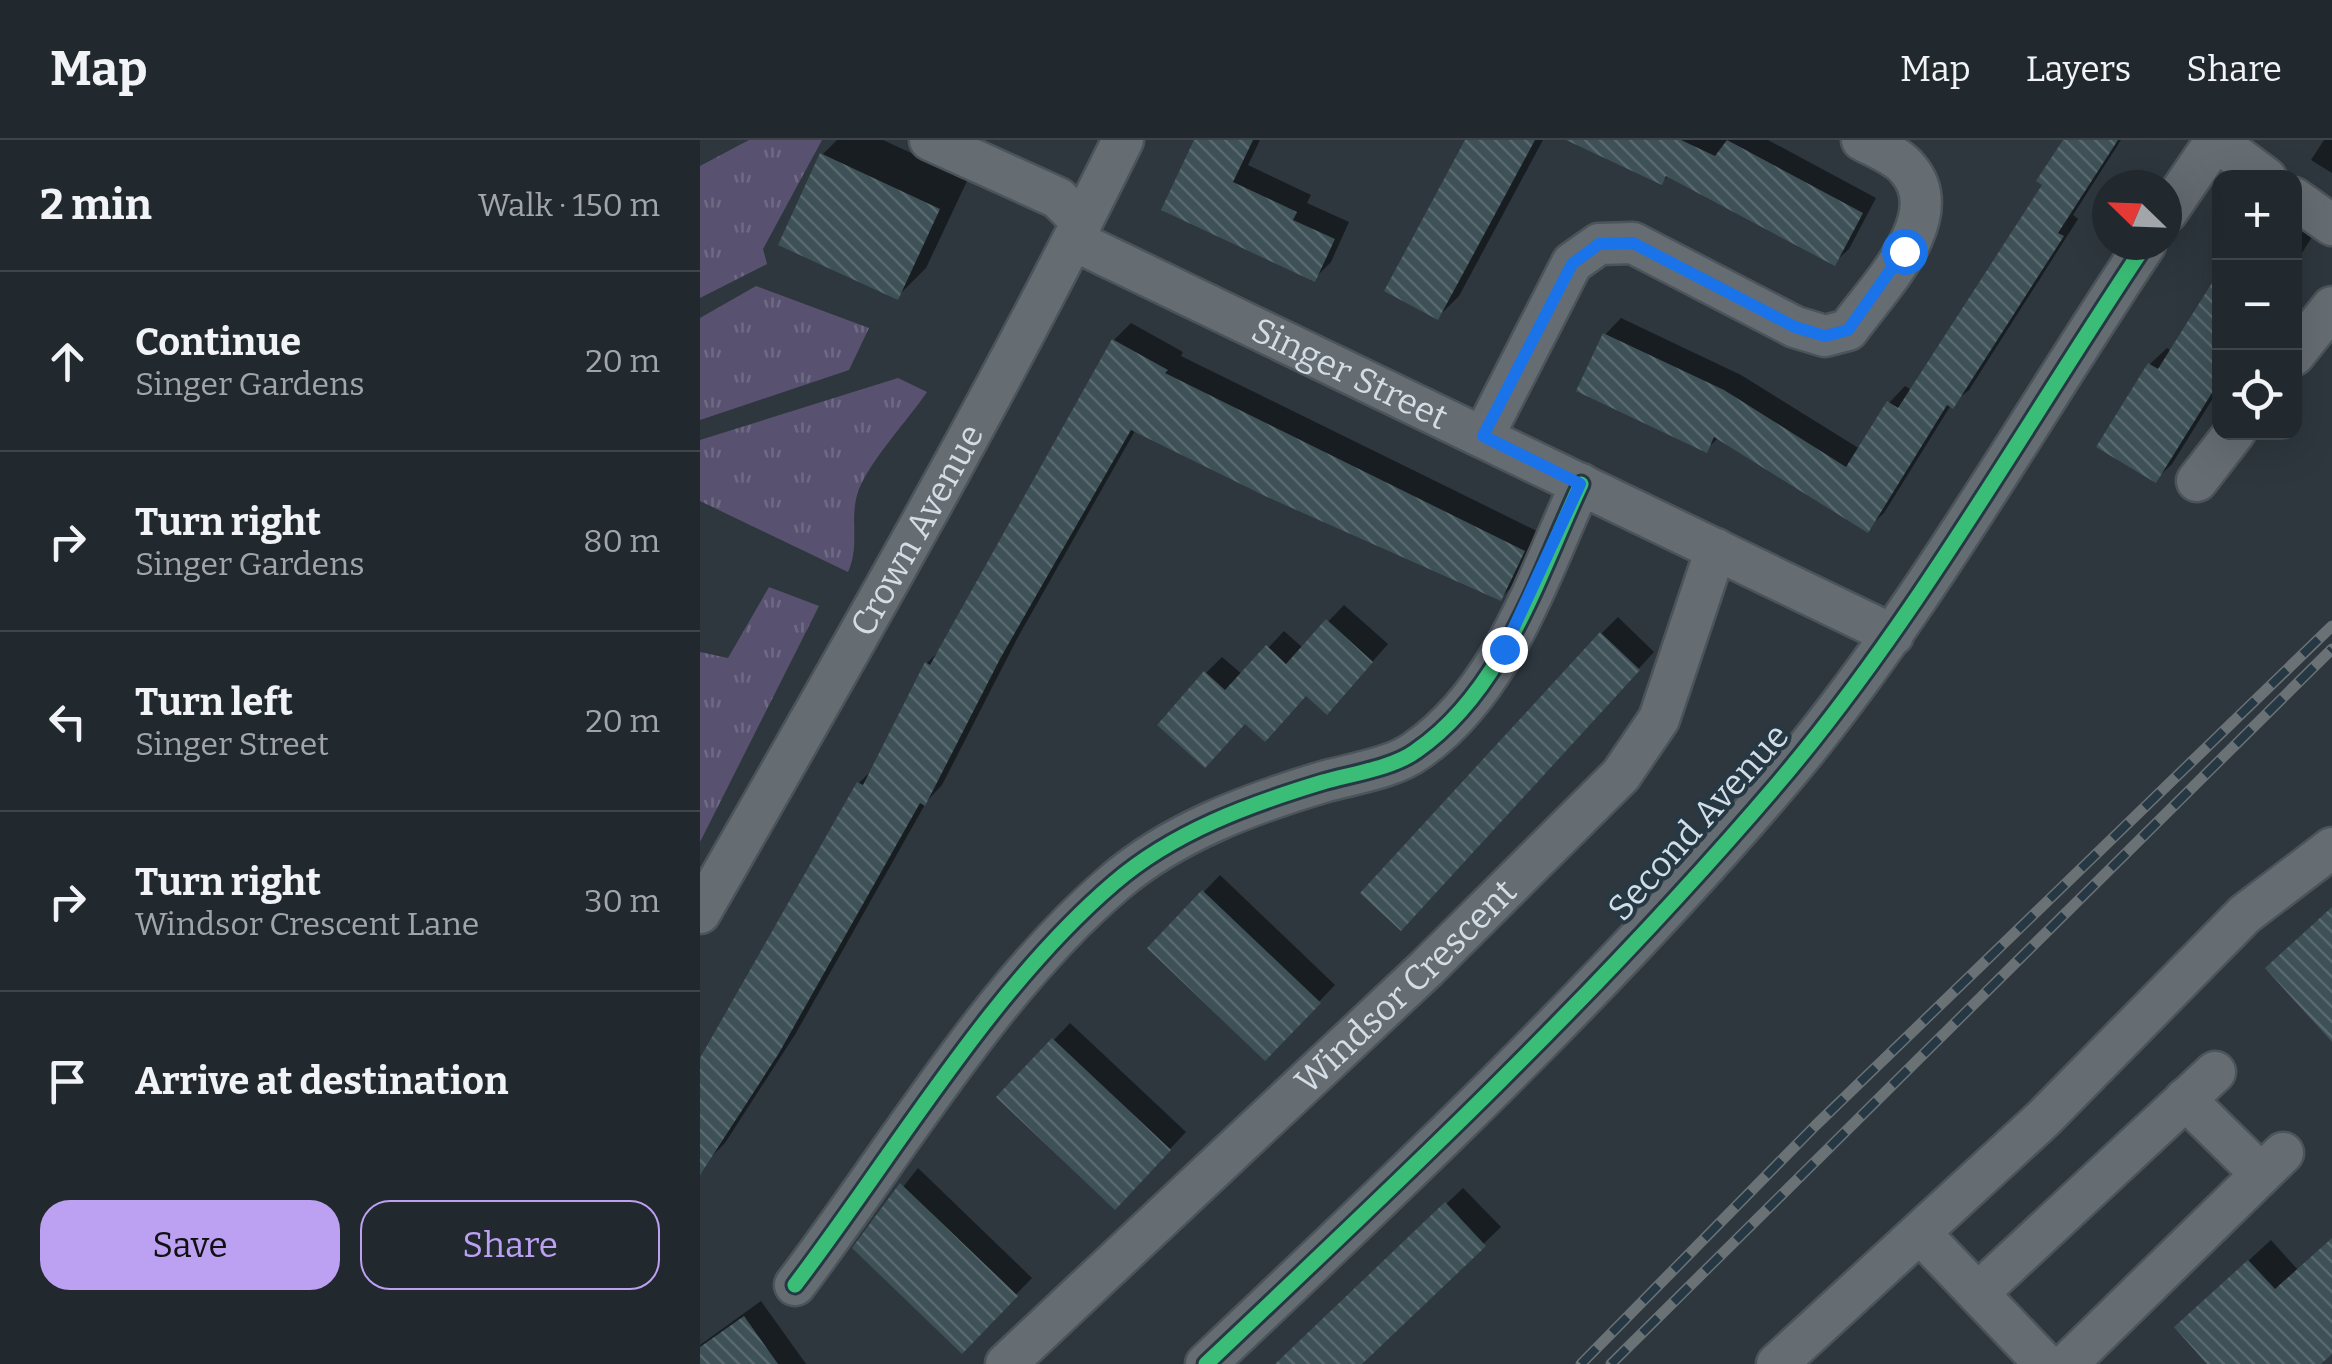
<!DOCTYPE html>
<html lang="en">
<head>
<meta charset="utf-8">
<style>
	:root { --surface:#22292e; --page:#2a3136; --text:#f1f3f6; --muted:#a2a6aa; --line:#3f454a; --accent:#bca0f2 }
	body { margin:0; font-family:Bitter,serif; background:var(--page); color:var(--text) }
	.controls { position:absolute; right:30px; top:30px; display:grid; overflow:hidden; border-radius:20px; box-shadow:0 10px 40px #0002 }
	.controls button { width:90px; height:90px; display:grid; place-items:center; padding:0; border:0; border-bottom:2px solid var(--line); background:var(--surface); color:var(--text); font:50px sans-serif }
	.compass { position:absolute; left:1392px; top:30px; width:90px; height:90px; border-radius:50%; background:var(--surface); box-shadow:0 10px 40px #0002; rotate:293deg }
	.stop { position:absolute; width:30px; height:30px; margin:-22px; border:8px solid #1a73e8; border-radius:50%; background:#fff }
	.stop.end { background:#1a73e8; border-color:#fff; box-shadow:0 2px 10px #0008 }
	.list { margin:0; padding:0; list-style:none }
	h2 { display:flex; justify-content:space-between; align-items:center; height:130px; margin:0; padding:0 40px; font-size:42px }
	h2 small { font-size:32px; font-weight:400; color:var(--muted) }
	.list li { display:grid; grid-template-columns:65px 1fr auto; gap:30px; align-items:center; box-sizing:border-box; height:180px; padding:0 40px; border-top:2px solid var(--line) }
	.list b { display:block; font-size:38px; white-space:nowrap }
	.list p { margin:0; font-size:32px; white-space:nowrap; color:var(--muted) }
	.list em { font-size:32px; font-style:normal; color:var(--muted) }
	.actions { display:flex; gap:20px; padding:30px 40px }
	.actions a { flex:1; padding:22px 0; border:2px solid var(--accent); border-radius:30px; text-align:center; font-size:35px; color:var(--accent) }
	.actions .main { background:var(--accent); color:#111 }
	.icon { flex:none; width:55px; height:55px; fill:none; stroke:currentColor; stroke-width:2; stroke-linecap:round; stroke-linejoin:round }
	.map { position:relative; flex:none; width:1632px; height:1224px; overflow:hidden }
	header { display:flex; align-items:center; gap:60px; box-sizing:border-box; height:140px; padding:0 50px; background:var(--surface); border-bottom:2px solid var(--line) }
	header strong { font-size:48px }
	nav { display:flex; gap:55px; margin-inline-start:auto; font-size:35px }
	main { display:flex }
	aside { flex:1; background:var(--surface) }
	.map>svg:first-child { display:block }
	.grass { fill:url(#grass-tufts) }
	.shadow { fill:#0007 }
	.building { fill:url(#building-back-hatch) }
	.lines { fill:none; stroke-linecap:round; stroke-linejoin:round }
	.minor-casing { stroke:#4c545b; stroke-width:45 }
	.minor { stroke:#666d72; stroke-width:40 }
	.rail-casing { stroke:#6a7276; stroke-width:11 }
	.rail { stroke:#273845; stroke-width:8; stroke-dasharray:22; stroke-linecap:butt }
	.cycleway-casing { stroke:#273845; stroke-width:21 }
	.cycleway { stroke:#3abd76; stroke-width:15 }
	.route { stroke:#1a73e8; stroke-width:12 }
	.labels { text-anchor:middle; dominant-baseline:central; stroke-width:8; stroke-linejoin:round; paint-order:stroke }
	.street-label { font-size:35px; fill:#d3dde6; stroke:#273845 }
</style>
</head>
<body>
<header>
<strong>Map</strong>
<nav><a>Map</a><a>Layers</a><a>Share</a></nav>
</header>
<main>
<aside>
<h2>2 min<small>Walk · 150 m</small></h2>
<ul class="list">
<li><svg class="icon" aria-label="ahead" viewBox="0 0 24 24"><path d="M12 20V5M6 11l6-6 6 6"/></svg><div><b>Continue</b><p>Singer Gardens</p></div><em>20 m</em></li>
<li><svg class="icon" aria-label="right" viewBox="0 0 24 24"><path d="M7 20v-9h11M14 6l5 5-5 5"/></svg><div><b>Turn right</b><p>Singer Gardens</p></div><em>80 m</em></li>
<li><svg class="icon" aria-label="left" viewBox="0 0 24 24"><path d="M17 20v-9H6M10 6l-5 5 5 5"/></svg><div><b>Turn left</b><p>Singer Street</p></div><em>20 m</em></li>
<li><svg class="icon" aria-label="right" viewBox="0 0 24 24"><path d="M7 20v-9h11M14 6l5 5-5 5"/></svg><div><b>Turn right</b><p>Windsor Crescent Lane</p></div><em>30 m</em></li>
<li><svg class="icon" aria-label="arrive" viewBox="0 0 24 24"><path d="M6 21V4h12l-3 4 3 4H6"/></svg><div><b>Arrive at destination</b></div></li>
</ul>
<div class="actions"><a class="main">Save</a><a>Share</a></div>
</aside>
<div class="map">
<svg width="1632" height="1224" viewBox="0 0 1632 1224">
	<defs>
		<pattern id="grass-tufts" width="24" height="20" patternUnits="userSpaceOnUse" patternTransform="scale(2.5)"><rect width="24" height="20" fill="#585270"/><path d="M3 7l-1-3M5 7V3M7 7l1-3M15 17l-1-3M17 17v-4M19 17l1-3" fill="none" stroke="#6f6a84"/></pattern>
		<pattern id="building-back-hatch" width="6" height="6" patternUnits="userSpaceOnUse" patternTransform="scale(2.5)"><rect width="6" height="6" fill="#3e5157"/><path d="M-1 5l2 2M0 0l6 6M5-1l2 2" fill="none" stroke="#596a6f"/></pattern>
	</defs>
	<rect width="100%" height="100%" fill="#2e373e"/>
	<g class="grass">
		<polygon points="49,0 122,0 63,109 67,124 0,158 0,26"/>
		<polygon points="56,146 169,188 149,230 0,280 0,178"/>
		<path d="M 198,238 L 227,252 C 208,280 172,318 159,349 C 148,378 161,404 148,432 L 0,361 L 0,300 Z"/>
		<polygon points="69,447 119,466 0,702 0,512 28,518"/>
	</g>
	<g class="shadow">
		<polygon points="137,0 183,0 268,39 226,128 197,157 122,15"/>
		<polygon points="498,0 560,0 548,25 611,55 607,63 649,82 631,122 614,139 464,69"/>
		<polygon points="768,0 843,0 759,156 738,177"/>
		<polygon points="902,0 1068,0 1176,58 1149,109 1134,123 969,35 962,42"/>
		<polygon points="1366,0 1421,0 1373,75 1378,79 1269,250 1251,265 1184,373 1167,389 1019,297 1006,310 905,195 921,178 1041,235 1160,309 1189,263 1205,246 1213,251 1345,44"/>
		<polygon points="1624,0 1632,0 1632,33 1611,20"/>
		<polygon points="1594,69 1620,84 1594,126"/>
		<polygon points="1520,135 1520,247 1472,324 1455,340 1450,224 1467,208 1472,211"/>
		<polygon points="431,183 483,212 481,216 841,393 818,440 801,458 436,289 318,497 242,645 227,661 96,893 25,1003 8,1020 0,1015 0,922 159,643 175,627 227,523 242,508 414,200"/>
		<polygon points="644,465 688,504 643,555 607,554 565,598 506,533 522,517 543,535 584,491 603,508"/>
		<polygon points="918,477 954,512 717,771 901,494"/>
		<polygon points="520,735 635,845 565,918 450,808"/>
		<polygon points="370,883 486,992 431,1050 300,957"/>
		<polygon points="218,1028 332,1138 262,1210 155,1108"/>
		<polygon points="763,1048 801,1087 658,1224 602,1224 591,1212"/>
		<polygon points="1632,1099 1632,1211 1617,1224 1511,1224 1499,1166 1571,1100 1598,1130"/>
		<polygon points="61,1161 106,1224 0,1224 0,1205"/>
	</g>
	<g class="building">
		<polygon points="494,0 553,0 533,42 597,72 593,80 635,99 615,142 461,70"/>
		<polygon points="765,0 835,0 738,180 684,151"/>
		<polygon points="866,0 981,0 1015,16 1027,0 1163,73 1135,126 966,36 962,45"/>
		<polygon points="1363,0 1418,0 1358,93 1364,96 1253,269 1247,265 1168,393 1014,297 1007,313 876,251 903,193 1024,250 1146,327 1187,261 1198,268 1342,45 1336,41"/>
		<polygon points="120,13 240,69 198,160 78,105"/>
		<polygon points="1520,130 1520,240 1456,343 1396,307 1448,223 1458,229"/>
		<polygon points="412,199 468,230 465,233 825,411 801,461 565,356 431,290 301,517 225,666 220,663 79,913 0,1035 0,918 157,642 163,645 225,522 230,525"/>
		<polygon points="626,479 673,522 627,575 606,556 565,602 545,584 505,628 457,585 504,531 525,550 566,505 586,524"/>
		<polygon points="900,492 940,530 701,791 660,753"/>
		<polygon points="502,750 621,863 565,921 447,808"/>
		<polygon points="1632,767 1632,902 1565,828"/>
		<polygon points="352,898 471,1010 415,1070 296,957"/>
		<polygon points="200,1043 318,1156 262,1214 152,1108"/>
		<polygon points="745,1062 786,1106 662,1224 575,1224"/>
		<polygon points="1632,1098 1632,1214 1621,1224 1507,1224 1474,1187 1548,1120 1575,1149"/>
		<polygon points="44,1176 78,1224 0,1224 0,1207"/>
	</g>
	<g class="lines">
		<defs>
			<g id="minor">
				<polyline points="230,0 358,58 382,82"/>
				<polyline points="1515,0 1566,38"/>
				<polyline points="1594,58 1632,85"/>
				<polyline points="1467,72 1516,0"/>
				<path id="s1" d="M 375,101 L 1193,495"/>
				<polyline points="1594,215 1632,167"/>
				<path d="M 783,297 L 872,123 L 899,104 L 933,103 L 1095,187 L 1125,196 L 1148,190 C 1177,149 1250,78 1208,29 C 1198,16 1177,8 1162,0"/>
				<polyline points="1497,341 1535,292"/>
				<path id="s2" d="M 0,773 C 146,518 293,264 423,0"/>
				<polyline points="1485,959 1561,1034"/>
				<polyline points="1220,1093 1345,1224"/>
				<path d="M 95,1145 C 194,1015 290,849 414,743 C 473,692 550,664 623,642 C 651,634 693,628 716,611 C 803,551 838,436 881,344"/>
				<polyline points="1278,1153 1515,932"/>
				<path id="s3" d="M 306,1224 L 726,829 L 921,635 L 959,579 L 1016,409"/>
				<path d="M 506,1224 C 704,1037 902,850 1079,642 C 1217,479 1326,283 1445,105"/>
				<polyline points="1077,1224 1344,978 1545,774 1632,708"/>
				<polyline points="1367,1224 1583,1013"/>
			</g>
		</defs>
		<use href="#minor" class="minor-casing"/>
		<use href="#minor" class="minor"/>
		<defs>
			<g id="rail">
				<polyline points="881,1224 1116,985 1632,486"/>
				<polyline points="911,1224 1632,509"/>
			</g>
		</defs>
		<use href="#rail" class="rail-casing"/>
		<use href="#rail" class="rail"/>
		<defs>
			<g id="cycleway">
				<path d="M 95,1145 C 194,1015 290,849 414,743 C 473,692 550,664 623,642 C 651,634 693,628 716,611 C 803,551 838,436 881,344"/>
				<path d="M 506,1224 C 704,1037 902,850 1079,642 C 1217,479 1326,283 1445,105"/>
			</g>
		</defs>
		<use href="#cycleway" class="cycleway-casing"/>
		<use href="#cycleway" class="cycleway"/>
	</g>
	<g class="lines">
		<polyline class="route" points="804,509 880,344 783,296 872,124 899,104 933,103 1095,187 1125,196 1148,190 1204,111"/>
	</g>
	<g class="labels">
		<g class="street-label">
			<text stroke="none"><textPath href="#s1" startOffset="305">Singer Street</textPath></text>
			<text stroke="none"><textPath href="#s2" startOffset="440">Crown Avenue</textPath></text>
			<text transform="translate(998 682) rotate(-48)">Second Avenue</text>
			<text stroke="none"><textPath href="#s3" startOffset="550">Windsor Crescent</textPath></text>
		</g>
	</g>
</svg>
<div class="controls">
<button>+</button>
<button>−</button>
<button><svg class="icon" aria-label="locate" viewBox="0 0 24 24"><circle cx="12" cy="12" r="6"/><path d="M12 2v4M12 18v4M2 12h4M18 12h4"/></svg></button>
</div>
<svg class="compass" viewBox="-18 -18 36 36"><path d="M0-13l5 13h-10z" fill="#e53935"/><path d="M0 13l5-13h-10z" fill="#a2a6aa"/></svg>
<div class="stop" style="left:1204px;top:111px"></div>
<div class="stop end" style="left:804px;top:509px"></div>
</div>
</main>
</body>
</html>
